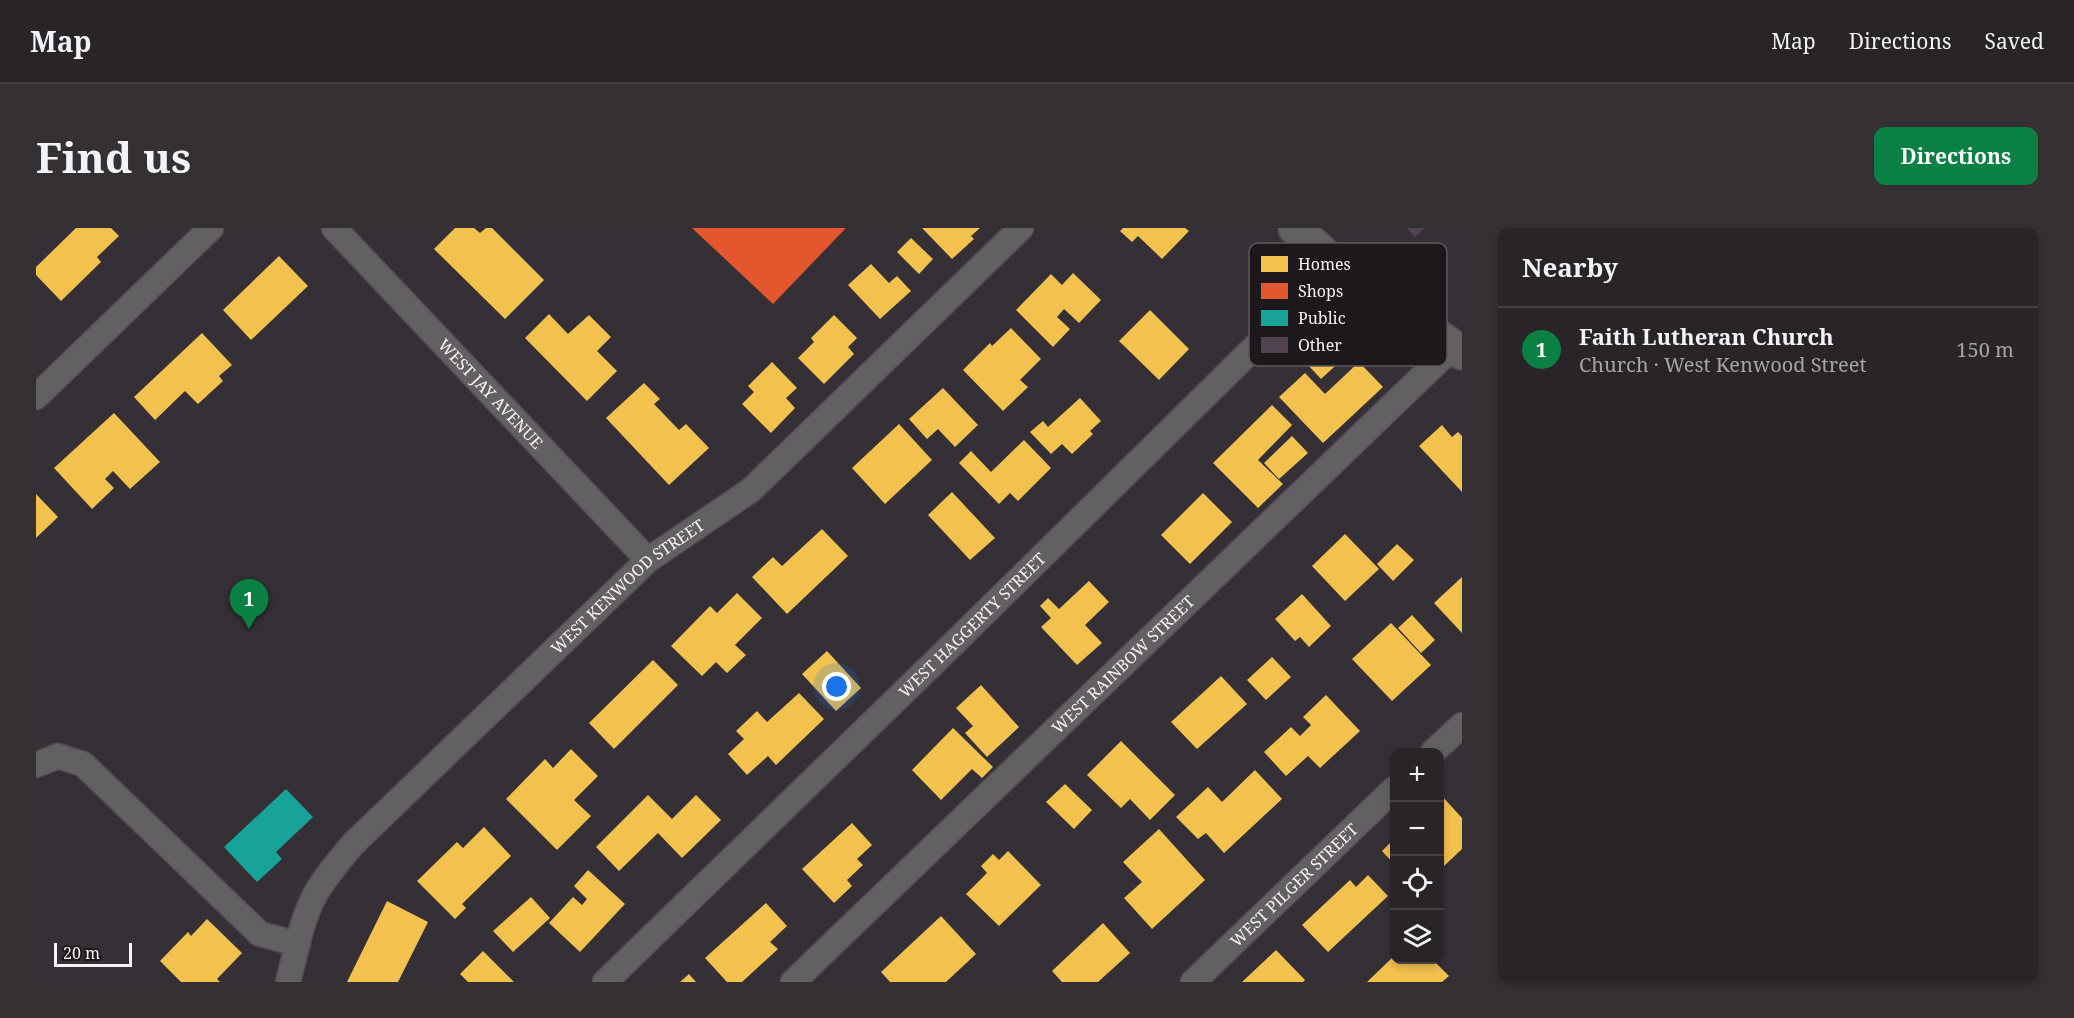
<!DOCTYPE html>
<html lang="en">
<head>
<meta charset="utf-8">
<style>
	:root { --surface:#282428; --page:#343034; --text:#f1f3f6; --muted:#a5a4a8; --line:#444145; --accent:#0b8043 }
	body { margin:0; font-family:"Noto Serif",serif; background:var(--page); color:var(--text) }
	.controls { position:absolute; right:18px; bottom:18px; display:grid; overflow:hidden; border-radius:12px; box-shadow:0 3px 9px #0003 }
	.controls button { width:54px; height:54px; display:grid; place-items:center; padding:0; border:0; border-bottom:2px solid var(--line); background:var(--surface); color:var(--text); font:30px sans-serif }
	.scale { position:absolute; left:18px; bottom:15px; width:78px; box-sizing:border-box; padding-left:6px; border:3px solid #f8f2f7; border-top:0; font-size:16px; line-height:21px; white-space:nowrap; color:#f8f2f7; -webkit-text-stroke:4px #1c181b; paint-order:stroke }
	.you { position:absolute; left:801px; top:459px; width:21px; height:21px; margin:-15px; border:4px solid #fff; border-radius:50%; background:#1a73e8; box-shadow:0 0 0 9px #1a73e833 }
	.badge { display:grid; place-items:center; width:39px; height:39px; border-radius:50%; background:var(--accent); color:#fff; font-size:20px; font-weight:700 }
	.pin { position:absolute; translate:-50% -50px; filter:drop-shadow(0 2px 3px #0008) }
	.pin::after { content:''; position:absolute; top:32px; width:21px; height:18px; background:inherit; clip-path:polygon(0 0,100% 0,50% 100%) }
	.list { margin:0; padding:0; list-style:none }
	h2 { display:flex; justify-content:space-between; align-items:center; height:78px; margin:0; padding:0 24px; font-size:26px }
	h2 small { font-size:20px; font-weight:400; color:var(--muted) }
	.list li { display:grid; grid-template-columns:39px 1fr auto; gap:18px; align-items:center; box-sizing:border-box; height:84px; padding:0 24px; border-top:2px solid var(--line) }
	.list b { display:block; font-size:22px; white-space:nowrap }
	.list p { margin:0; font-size:20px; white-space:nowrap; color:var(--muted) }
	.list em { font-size:20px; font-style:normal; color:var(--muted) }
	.icon { flex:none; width:33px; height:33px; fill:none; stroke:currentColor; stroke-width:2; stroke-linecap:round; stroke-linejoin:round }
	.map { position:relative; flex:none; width:1426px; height:754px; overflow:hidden; border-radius:12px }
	header { display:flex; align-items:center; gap:36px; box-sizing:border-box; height:84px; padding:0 30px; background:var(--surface); border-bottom:2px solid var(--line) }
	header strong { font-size:28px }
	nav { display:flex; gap:33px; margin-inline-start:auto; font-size:21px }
	.intro { display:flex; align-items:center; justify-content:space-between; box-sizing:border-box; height:144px; padding:0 36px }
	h1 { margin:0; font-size:42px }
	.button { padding:15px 27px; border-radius:12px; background:var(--accent); color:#fff; font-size:21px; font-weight:700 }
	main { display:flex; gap:36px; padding:0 36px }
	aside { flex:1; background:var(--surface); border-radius:12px; box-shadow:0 3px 9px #0003 }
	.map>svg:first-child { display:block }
	.homes { fill:#f2c14e }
	.shops { fill:#e4572e }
	.public { fill:#17a398 }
	.building { fill:#514250 }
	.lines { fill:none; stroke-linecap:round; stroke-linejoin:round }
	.street-casing { stroke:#514c51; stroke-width:27 }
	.secondary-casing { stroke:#514c51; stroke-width:36 }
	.street { stroke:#636063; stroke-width:24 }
	.secondary { stroke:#636063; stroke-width:33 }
	.labels { text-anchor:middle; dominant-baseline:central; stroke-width:6; stroke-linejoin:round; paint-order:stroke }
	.street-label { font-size:16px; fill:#f8f2f7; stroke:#1c181b }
	.key { fill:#1c181b; stroke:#5e595d; stroke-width:1.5 }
	.key-label { font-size:16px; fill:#f8f2f7 }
</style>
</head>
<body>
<header>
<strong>Map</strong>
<nav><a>Map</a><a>Directions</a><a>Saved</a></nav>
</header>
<div class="intro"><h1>Find us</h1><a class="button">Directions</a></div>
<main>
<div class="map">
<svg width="1426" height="754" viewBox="0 0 1426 754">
	<rect width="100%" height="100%" fill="#353035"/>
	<g class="homes">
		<polygon points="40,0 75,0 83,8 61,29 65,34 25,73 0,47 0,39"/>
		<polygon points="419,0 438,0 444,5 450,0 456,0 508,52 469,91 398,21"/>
		<polygon points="886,0 944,0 935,8 938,11 916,31"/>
		<polygon points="1087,0 1149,0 1153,3 1126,31 1102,8 1096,14 1084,3"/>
		<polygon points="875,10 897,31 883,46 861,24"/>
		<polygon points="243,28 272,58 215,112 187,82"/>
		<polygon points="835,36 853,55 861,48 875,63 844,91 812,57"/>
		<polygon points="1037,45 1065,72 1043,95 1028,81 1021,89 1034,101 1017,119 980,82 1015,46 1026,57"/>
		<polygon points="1114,82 1153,121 1123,152 1083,113"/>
		<polygon points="513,86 532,106 553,87 575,109 561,123 581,143 551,173 489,110"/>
		<polygon points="798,87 821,110 812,119 818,126 788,156 762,130 778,114 775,110"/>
		<polygon points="975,100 1005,131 984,152 992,159 967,183 927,142 954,115 956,118"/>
		<polygon points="166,105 196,137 183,148 187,153 162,176 149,163 119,192 98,169"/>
		<polygon points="1295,116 1308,130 1285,151 1272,137"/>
		<polygon points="736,134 761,160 750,170 759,180 735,205 706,176 718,164 712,158"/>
		<polygon points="1323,134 1347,159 1287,215 1243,169 1269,145 1289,166"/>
		<polygon points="608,155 624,171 618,176 643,202 650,196 673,220 633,257 570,190"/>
		<polygon points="907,160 942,197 919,219 902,201 891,211 873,191"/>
		<polygon points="1044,170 1065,193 1054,203 1057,206 1036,226 1026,216 1015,226 994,204 1007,193 1012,199"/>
		<polygon points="1236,177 1256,197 1222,232 1247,256 1222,280 1177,235"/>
		<polygon points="78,185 124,234 94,261 77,243 69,251 78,260 56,281 18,240"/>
		<polygon points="863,196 896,232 849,276 816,240"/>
		<polygon points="1406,197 1416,209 1422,204 1426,208 1426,264 1383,218"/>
		<polygon points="1256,208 1272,225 1243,251 1228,235"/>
		<polygon points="988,212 1015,240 982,273 974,265 963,276 923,235 935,223 955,244"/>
		<polygon points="916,264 959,310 934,332 892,287"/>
		<polygon points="1167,265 1196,294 1154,336 1125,307"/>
		<polygon points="0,266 22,289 0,310"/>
		<polygon points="786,301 812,328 751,386 716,349 737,329 746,338"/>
		<polygon points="1309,306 1343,341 1309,373 1276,338"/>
		<polygon points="1361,316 1378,332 1357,353 1341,336"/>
		<polygon points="1426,349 1426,405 1398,375"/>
		<polygon points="1053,353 1073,374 1049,397 1066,415 1041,437 1005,399 1015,390 1004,378 1012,370 1023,381"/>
		<polygon points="701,365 726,390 699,417 710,427 691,445 680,434 666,448 635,418 674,378 681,385"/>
		<polygon points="1266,366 1295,398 1273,419 1264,409 1259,413 1239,391"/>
		<polygon points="1376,387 1399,412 1385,425 1362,400"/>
		<polygon points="1355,395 1395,437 1356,473 1316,431"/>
		<polygon points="791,423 825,460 800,483 766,446"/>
		<polygon points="1236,429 1255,449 1230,472 1211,452"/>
		<polygon points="617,432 642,457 578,521 553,495"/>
		<polygon points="1185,448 1211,476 1161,521 1135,494"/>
		<polygon points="945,457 983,499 951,529 929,505 937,498 920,480"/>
		<polygon points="763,465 788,491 740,537 732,528 711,547 692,526 708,511 700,503 721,483 731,494"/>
		<polygon points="1290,467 1324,503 1284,540 1272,528 1250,548 1228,524 1255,499 1264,508 1275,497 1267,489"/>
		<polygon points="917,500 957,539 946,550 936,541 905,572 876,542"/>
		<polygon points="1085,513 1139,567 1114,592 1094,571 1085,580 1051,547"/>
		<polygon points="535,521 562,548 538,572 555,588 521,622 470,571 509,531 517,540"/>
		<polygon points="1219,542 1246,571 1188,625 1170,605 1162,611 1140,589 1172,559 1186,574"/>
		<polygon points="1029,556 1056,582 1038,601 1010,574"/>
		<polygon points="612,567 636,591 660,567 685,592 646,630 622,605 583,643 560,619"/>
		<polygon points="1405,567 1426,590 1426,621 1407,639 1404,636"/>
		<polygon points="816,595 836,617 821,631 827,637 811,652 816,658 798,675 766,641"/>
		<polygon points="448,599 475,628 426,676 430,680 419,691 381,653 421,614 427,620"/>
		<polygon points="1123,601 1169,652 1116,701 1088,670 1106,654 1087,634"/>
		<polygon points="1358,611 1358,636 1346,623"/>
		<polygon points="972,623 1005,657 963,698 930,666 951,645 945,638 957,626 963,632"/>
		<polygon points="552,642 589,676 544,724 513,695 537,669 546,677 551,671 538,658"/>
		<polygon points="1332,647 1352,668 1292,724 1266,697 1314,652 1320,659"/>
		<polygon points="495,669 514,690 477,724 457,703"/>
		<polygon points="351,673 392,694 362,754 311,754"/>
		<polygon points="730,675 751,698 734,714 742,721 706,754 691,754 669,730"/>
		<polygon points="905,688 940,726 910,754 854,754 845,744"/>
		<polygon points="171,691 206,725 181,751 184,754 145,754 124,733 152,704 155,708"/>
		<polygon points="1067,695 1094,725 1062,754 1026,754 1016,743"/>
		<polygon points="1240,722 1269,752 1267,754 1206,754"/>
		<polygon points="447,723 478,754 432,754 424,746"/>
		<polygon points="1358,728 1358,732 1397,732 1413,748 1406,754 1331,754"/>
		<polygon points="653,746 660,754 644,754"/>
	</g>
	<polygon class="shops" points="656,0 810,0 737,76"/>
	<polygon class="public" points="250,561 277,589 240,624 246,631 221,654 188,619"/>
	<polygon class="building" points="1371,0 1389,0 1379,9"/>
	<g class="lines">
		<defs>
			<g id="street">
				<path id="s1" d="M 298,0 L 612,332"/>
				<polyline points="0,169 175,0"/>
				<polyline points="1397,524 1426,497"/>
				<polyline points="0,537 22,528 47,536 224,706 262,716"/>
				<path id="s2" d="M 252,754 C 260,724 265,692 280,665 C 290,647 304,632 317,616 L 612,332 L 715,262 L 985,0"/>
				<path id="s3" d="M 569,754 L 908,425 L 1301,38"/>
				<path id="s4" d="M 757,754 L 1417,119"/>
				<path id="s5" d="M 1157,754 L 1358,561"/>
			</g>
			<polyline id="secondary" points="1259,0 1301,38 1426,125"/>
		</defs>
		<use href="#street" class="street-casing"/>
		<use href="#secondary" class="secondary-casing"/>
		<use href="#street" class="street"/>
		<use href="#secondary" class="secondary"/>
	</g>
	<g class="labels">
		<g class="street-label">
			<text stroke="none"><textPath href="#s1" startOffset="228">WEST JAY AVENUE</textPath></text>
			<text stroke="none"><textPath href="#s2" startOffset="532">WEST KENWOOD STREET</textPath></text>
			<text stroke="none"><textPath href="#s3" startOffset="512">WEST HAGGERTY STREET</textPath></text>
			<text stroke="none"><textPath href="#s4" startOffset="458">WEST RAINBOW STREET</textPath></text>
			<text stroke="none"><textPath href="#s5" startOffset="140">WEST PILGER STREET</textPath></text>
		</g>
	</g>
	<rect x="1213" y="15" width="198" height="123" rx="9" class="key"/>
	<rect x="1225" y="28" width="27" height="16" fill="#f2c14e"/>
	<rect x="1225" y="55" width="27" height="16" fill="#e4572e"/>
	<rect x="1225" y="82" width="27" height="16" fill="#17a398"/>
	<rect x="1225" y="109" width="27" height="16" fill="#514250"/>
	<g class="key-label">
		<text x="1262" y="42">Homes</text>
		<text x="1262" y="69">Shops</text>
		<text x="1262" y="96">Public</text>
		<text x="1262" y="123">Other</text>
	</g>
</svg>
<div class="controls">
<button>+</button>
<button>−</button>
<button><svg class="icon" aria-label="locate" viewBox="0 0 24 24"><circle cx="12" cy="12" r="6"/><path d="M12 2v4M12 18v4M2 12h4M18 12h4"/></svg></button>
<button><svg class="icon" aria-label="layers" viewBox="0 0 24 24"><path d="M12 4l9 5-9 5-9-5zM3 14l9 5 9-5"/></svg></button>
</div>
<div class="scale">20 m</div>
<div class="you"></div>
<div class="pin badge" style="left:213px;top:401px">1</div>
</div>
<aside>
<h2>Nearby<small></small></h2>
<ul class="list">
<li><span class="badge">1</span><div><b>Faith Lutheran Church</b><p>Church · West Kenwood Street</p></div><em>150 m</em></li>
</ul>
</aside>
</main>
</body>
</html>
